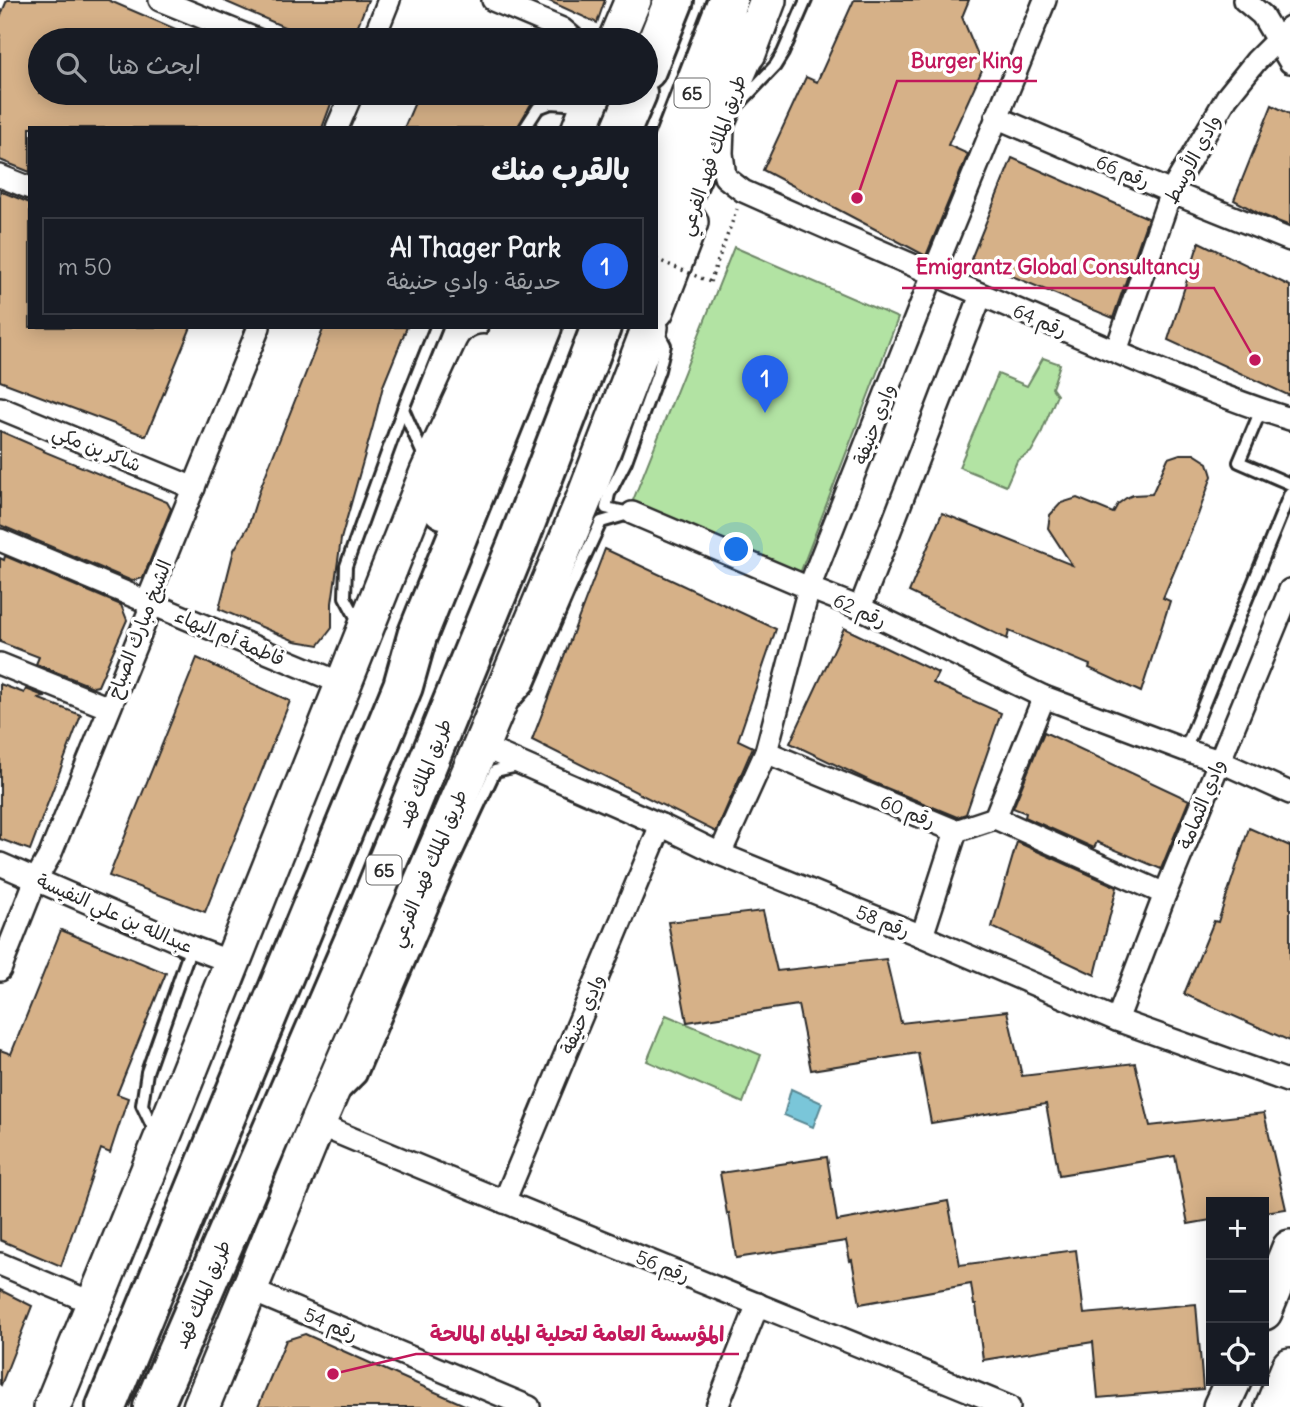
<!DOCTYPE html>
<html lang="ar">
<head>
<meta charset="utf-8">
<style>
	:root { --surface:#171b24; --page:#242831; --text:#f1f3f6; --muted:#9ea1a6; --line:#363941; --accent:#2563eb }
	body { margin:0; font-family:Delius,"Playpen Sans Arabic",sans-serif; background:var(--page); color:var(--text); direction:rtl }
	.controls { position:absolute; right:21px; bottom:21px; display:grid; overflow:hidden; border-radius:0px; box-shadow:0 4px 18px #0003 }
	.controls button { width:63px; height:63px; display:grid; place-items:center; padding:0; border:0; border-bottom:2px solid var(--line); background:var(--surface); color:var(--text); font:35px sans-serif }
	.you { position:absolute; left:737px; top:550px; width:24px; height:24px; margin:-18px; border:5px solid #fff; border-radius:50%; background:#1a73e8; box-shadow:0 0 0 10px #1a73e833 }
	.badge { display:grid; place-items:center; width:46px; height:46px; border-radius:50%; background:var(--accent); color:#fff; font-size:23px; font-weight:700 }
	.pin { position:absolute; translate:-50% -58px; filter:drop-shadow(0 2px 4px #0008) }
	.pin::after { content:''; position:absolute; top:37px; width:24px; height:21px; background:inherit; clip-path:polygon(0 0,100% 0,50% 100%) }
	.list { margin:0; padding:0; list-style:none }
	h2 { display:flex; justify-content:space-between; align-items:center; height:91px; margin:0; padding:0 28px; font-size:30px }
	h2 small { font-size:23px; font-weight:400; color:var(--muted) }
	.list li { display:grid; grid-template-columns:46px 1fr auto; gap:21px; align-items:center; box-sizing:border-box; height:98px; margin:0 14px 14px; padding:0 14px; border:2px solid var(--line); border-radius:0px }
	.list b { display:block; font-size:26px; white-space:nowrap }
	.list p { margin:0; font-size:23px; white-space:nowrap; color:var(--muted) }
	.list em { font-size:23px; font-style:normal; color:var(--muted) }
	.icon { flex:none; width:38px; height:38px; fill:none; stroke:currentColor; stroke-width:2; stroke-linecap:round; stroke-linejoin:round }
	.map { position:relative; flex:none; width:1290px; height:1407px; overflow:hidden; direction:ltr }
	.search { position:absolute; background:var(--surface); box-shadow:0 4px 18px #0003; left:28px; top:28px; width:630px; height:77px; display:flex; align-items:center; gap:18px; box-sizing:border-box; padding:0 24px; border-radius:38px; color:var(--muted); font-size:26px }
	.panel { position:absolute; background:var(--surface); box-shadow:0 4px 18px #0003; left:28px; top:126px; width:630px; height:203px; border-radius:0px; direction:rtl }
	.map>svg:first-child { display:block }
	.green { fill:#b2e3a3; stroke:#6e8767; stroke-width:2 }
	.water { fill:#7ac6d9; stroke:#5a8893; stroke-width:2 }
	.building { fill:#d6b188; stroke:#2b2b2b; stroke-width:2 }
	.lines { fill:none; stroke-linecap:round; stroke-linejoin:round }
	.service-casing { stroke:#2b2b2b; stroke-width:16 }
	.minor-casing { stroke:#2b2b2b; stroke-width:26 }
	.primary-casing { stroke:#2b2b2b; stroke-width:40 }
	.motorway-casing { stroke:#2b2b2b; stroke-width:44 }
	.path { stroke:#2b2b2b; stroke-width:3.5; stroke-dasharray:2 5; stroke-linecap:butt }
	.service { stroke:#fff; stroke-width:10 }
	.minor { stroke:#fff; stroke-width:21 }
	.primary { stroke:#fff; stroke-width:35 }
	.motorway { stroke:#fff; stroke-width:38 }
	.path-bridge { stroke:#2b2b2b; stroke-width:3.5; stroke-dasharray:2 5; stroke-linecap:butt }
	.labels { text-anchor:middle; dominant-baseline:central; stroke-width:7; stroke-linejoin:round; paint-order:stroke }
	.shield { fill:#fff; stroke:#6b6b6b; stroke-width:2 }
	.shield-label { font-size:18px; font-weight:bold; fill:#2b2b2b }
	.street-label { font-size:19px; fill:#2b2b2b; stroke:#fff }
	.leader { fill:none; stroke:#c2185b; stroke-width:2.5 }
	.callout-dot { fill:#c2185b; stroke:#fff; stroke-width:2.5 }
	.callout-label { font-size:21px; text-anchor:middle; font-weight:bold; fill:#c2185b; stroke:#fff; stroke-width:7; stroke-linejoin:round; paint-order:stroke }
</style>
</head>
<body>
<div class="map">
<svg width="1290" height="1407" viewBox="0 0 1290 1407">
	<rect width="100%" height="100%" fill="#fff"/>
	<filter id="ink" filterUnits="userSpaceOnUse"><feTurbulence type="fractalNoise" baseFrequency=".0143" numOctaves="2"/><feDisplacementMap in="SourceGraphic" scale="14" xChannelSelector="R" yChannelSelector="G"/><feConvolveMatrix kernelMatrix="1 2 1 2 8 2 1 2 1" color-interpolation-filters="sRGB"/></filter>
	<g filter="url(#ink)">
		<g class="green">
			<polygon points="734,247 898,318 797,581 630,508"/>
			<polygon points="1043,358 1060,364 1052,388 1057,395 1040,436 1031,452 1017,461 1006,486 959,467 998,374 1027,386"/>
			<polygon points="666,1015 761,1055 743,1103 647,1061"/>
		</g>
		<polygon class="water" points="791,1089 822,1103 813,1127 784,1115"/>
		<g class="building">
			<polygon points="7,0 108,0 201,40 40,40 40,93 335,93 322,128 30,128 30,172 0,160 0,17"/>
			<polygon points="222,0 368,0 352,40 314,40"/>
			<polygon points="547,0 605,0 597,23"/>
			<polygon points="854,0 969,0 962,17 978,55 987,59 948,145 968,154 926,256 763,170 806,77 817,82"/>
			<polygon points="419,93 545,93 540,99 531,104 517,128 404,128"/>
			<polygon points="1272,105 1290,114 1290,226 1260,214 1234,200"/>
			<polygon points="1012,158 1148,218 1113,318 971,259"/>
			<polygon points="0,191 30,203 30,327 191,327 146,436 0,381"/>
			<polygon points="1199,242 1290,286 1290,396 1168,340"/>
			<polygon points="324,327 407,327 383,386 373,426 341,539 332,603 332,628 319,645 295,641 219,609 234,550 248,527 260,489"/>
			<polygon points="0,431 44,450 43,451 167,502 171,509 143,578 132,581 0,525"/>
			<polygon points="1180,454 1194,454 1208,463 1212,476 1198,515 1163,598 1170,601 1141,692 1089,668 1090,665 1009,631 1007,639 909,592 942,513 1072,565 1048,528 1050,515 1061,503 1077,498 1113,513 1118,504 1126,498 1133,495 1152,494 1168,458"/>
			<polygon points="605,549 776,629 738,740 753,747 716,832 532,740"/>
			<polygon points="5,556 121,605 127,620 98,686 93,687 36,664 39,657 0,642 0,558 4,560"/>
			<polygon points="844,628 938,673 933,683 1001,713 966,814 957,817 872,782 790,743"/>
			<polygon points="197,658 290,701 205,912 109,876"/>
			<polygon points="0,684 24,693 26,689 46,697 37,698 81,715 30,850 0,839"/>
			<polygon points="1044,732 1189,800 1161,869 1097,842 1094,848 1025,817 1026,813 1013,808"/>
			<polygon points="1249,828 1290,846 1290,1041 1184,994 1214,921 1218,922"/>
			<polygon points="1017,842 1117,887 1095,975 992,927"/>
			<polygon points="763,911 777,971 886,959 901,1023 1007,1011 1022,1076 1135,1063 1150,1126 1264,1113 1286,1209 1264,1212 1264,1202 1211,1202 1211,1220 1188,1224 1175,1156 1059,1175 1046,1104 931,1123 918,1053 811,1070 798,1005 687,1022 668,922"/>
			<polygon points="61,930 166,973 117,1094 128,1098 110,1153 101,1149 61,1266 0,1240 0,1050 11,1054"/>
			<polygon points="827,1157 837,1221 948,1201 960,1265 1076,1250 1084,1314 1196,1304 1203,1389 1098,1398 1093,1342 983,1360 976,1305 974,1305 971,1284 860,1304 852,1260 850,1261 846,1241 736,1258 729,1213 727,1214 720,1173"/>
			<polygon points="0,1290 32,1306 1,1385 0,1384"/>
			<polygon points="305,1334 469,1407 258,1407 286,1340"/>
		</g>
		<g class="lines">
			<defs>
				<g id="service">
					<polyline points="738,105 775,66 783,53 806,0"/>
					<polyline points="525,128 538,108 551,103 582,105"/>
					<polyline points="403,409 426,461"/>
					<polyline points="1261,410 1239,462 1290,484"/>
					<polyline points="630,513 606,508 609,494 626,461 659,370 665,345 657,330"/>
					<polyline points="359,623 345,597 346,566 403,409 436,327"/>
					<polyline points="514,702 528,686 569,591 601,522 632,513"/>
					<polyline points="1185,750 1290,493"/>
					<polyline points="345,1092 360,1077 446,876 495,771 518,766"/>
					<polyline points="155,1132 142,1105 147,1072 191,947"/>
				</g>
				<g id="minor">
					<polyline points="160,0 258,40"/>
					<polyline points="493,0 562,29 575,40"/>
					<polyline points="1244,0 1262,15 1290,62"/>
					<polyline points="373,40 389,0"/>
					<polyline points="996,117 1171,192 1290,240"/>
					<polyline points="337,128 352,93"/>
					<path d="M 723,129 L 722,153 L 725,177 L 743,191 C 855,241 968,289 1081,337 C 1150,366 1219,397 1290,419"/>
					<polyline points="0,176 30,188"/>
					<polyline points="1116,351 1171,192 1227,97 1256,61 1290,27"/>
					<polyline points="0,408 194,488"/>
					<polyline points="632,513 809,588 860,608 1044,697 1185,750 1219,761 1290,793"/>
					<polyline points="0,540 343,684"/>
					<polyline points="860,608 981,295"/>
					<polyline points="0,664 109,708"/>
					<polyline points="481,746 661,825 720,854 922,936 1117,1020 1290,1082"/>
					<polyline points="766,752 956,831 995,818 1165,894"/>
					<polyline points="995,818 1044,697"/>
					<polyline points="720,854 766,752 809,588 933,274 1045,0"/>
					<polyline points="0,864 191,947 231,962"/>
					<polyline points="922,936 956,831"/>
					<polyline points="0,970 36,879 50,855 149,612 147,602 259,327"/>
					<polyline points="1117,1020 1165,894 1290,590"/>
					<path d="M 317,1124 C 547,1221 779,1312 1009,1407"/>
					<polyline points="504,1202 661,825"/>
					<polyline points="0,1264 93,1303"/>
					<polyline points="250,1290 529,1407"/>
					<polyline points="717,1407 758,1304"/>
				</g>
				<g id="primary">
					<polyline points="616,40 633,0"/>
					<polyline points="748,53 768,0"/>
					<polyline points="580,128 594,93"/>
					<polyline points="656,310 690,222"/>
					<polyline points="1264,1312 1290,1248"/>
					<polyline points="52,1407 167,1126 428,472 483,353"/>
					<polyline points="201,1407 317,1124 481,746 584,499 650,327"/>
					<polyline points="1221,1407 1233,1381"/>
					<polyline points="1273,1407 1290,1366"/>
				</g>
				<g id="motorway">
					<polyline points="646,70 674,0"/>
					<polyline points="622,128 637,93"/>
					<polyline points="656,186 728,0"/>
					<polyline points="656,257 756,27"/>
					<polyline points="443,509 463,449 511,327"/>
					<polyline points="106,1407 403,686 417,636 542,327"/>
					<polyline points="153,1407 375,892 517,545 601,327"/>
				</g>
			</defs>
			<use href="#service" class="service-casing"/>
			<use href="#minor" class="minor-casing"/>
			<use href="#primary" class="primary-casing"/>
			<use href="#motorway" class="motorway-casing"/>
			<polyline class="path" points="710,282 737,209"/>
			<use href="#service" class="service"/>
			<use href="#minor" class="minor"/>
			<use href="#primary" class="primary"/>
			<use href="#motorway" class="motorway"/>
			<polyline class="path-bridge" points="656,259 710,282"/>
		</g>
	</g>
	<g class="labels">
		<g class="shield">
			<rect x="674.5" y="78.5" width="35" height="29" rx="5"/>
			<rect x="366.5" y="855.5" width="35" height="29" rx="5"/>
		</g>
		<g class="shield-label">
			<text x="692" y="93">65</text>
			<text x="384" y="870">65</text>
		</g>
		<g class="street-label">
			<text transform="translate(712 155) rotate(-71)">طريق الملك فهد الفرعي</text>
			<text transform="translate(1192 159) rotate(-62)">وادي الأوسط</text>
			<text transform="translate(1123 171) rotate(23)">رقم 66</text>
			<text transform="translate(1040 320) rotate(23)">رقم 64</text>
			<text transform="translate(874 424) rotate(-69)">وادي حنيفة</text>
			<text transform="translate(97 448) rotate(22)">شاكر بن مكي</text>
			<text transform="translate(860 610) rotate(24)">رقم 62</text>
			<text transform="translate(139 629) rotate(-69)">الشيخ مبارك الصباح</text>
			<text transform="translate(230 637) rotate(23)">فاطمة أم البهاء</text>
			<text transform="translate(424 773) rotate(-68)">طريق الملك فهد</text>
			<text transform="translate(1201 804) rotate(-68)">وادي الثمامة</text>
			<text transform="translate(908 811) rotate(22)">رقم 60</text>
			<text transform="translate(428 868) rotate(-67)">طريق الملك فهد الفرعي</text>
			<text transform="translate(115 913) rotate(24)">عبدالله بن علي النفيسة</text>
			<text transform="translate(883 921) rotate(22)">رقم 58</text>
			<text transform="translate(582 1014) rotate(-67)">وادي حنيفة</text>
			<text transform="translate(663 1266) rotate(22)">رقم 56</text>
			<text transform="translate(202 1294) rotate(-67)">طريق الملك فهد</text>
			<text transform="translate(331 1324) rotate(23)">رقم 54</text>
		</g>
	</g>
	<path class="leader" d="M857 198L897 81H1037M1255 360L1214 288H902M333 1374L416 1354H739"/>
	<g class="callout-dot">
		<circle cx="857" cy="198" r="7"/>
		<circle cx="1255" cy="360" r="7"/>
		<circle cx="333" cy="1374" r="7"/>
	</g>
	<g class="callout-label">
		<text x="967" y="68">Burger King</text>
		<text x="1058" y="274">Emigrantz Global Consultancy</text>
		<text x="577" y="1341">المؤسسة العامة لتحلية المياه المالحة</text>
	</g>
</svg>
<div class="controls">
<button>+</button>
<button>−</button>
<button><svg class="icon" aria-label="locate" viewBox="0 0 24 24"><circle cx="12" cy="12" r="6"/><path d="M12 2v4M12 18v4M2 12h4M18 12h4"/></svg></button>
</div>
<div class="you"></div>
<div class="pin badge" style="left:765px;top:413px">1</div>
<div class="search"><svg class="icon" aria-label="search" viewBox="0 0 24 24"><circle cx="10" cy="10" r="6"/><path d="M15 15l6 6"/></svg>ابحث هنا</div>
<section class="panel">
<h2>بالقرب منك<small></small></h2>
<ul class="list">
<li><span class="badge">1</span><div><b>Al Thager Park</b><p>حديقة · وادي حنيفة</p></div><em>50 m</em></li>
</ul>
</section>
</div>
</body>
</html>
